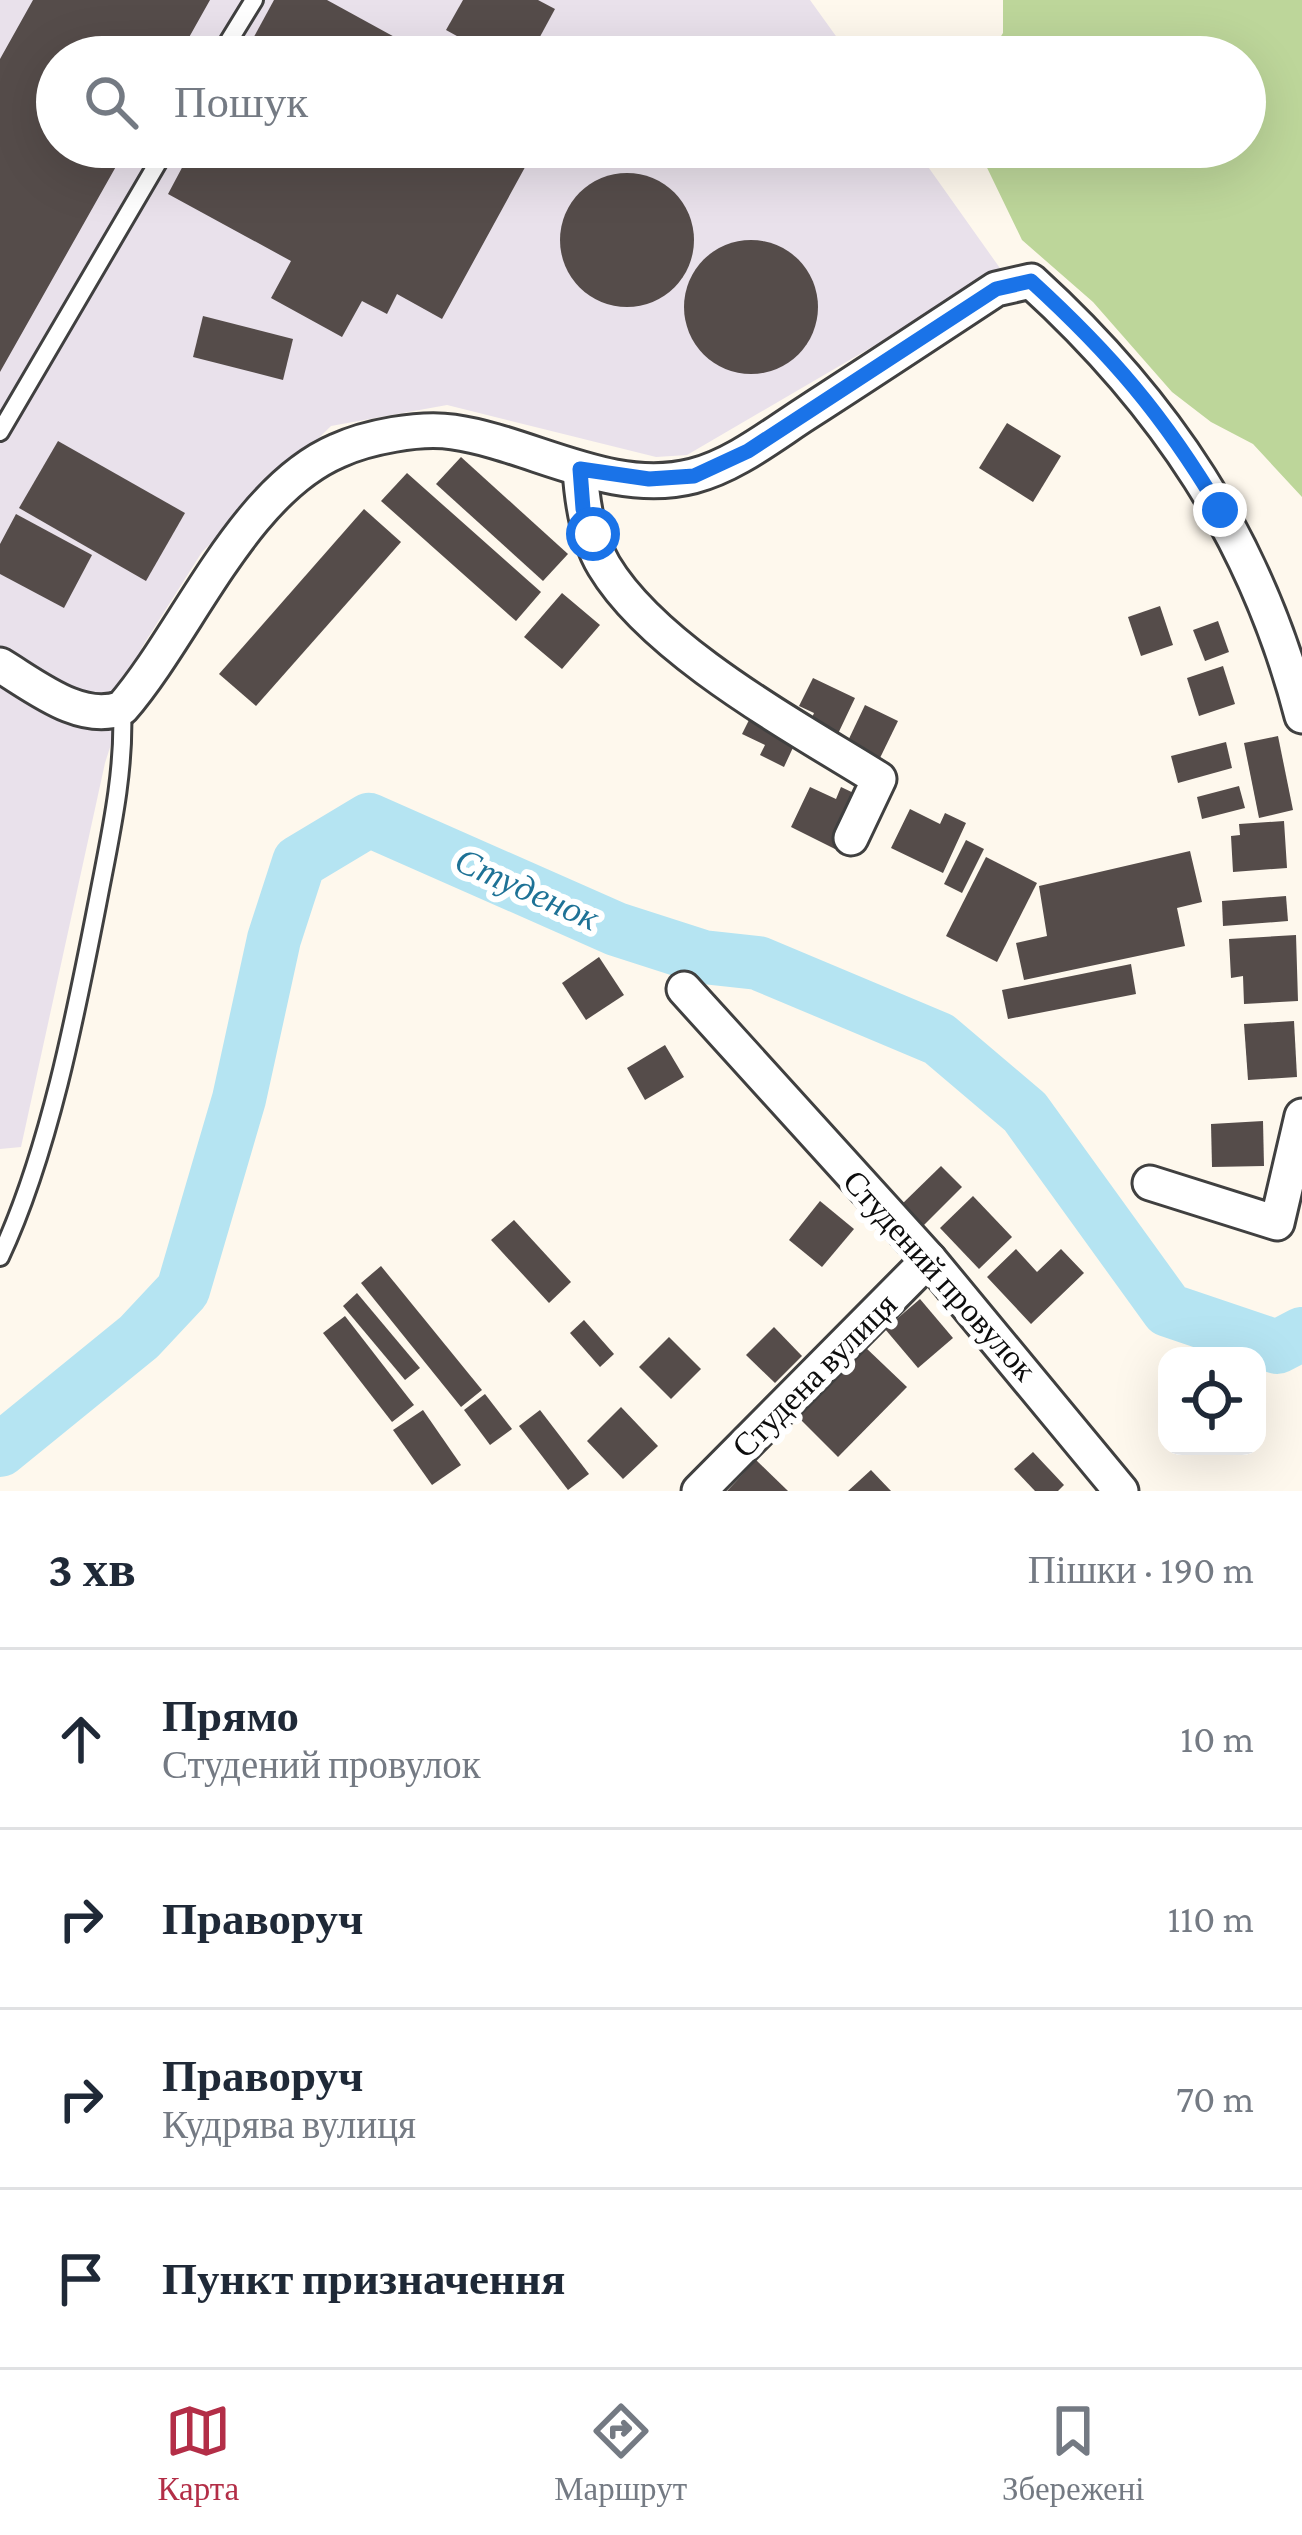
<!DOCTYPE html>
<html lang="uk">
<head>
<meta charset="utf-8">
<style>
	:root { --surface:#fff; --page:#f2f2f3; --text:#1f2937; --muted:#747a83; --line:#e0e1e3; --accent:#b32e47 }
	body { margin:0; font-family:"Crimson Pro",serif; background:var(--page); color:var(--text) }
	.controls { position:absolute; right:36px; bottom:36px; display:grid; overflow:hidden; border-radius:24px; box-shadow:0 12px 48px #0002 }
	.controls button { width:108px; height:108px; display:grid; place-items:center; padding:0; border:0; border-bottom:3px solid var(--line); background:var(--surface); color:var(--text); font:60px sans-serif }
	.stop { position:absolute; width:36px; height:36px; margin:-27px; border:9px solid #1a73e8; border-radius:50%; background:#fff }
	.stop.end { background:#1a73e8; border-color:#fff; box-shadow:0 3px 12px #0008 }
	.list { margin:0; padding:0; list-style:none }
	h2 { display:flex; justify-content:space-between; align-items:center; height:156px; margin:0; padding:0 48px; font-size:51px }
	h2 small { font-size:39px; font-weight:400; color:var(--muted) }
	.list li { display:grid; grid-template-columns:78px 1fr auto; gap:36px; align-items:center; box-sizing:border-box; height:180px; padding:0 48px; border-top:3px solid var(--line) }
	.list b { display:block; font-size:45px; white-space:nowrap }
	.list p { margin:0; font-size:39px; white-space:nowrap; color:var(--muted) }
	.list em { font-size:39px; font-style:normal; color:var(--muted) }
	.icon { flex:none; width:66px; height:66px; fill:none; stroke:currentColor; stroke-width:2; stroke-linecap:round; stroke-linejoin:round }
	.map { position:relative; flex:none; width:1302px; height:1491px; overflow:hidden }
	.search { position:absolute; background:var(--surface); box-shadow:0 12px 48px #0002; left:36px; right:36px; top:36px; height:132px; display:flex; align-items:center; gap:30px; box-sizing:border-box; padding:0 42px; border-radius:66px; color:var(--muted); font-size:45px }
	.sheet { height:876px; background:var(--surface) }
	nav { display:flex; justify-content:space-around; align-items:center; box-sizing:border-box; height:168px; border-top:3px solid var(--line); background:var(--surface); font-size:33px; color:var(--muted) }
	nav a { display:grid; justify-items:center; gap:6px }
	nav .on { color:var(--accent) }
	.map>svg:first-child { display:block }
	.industrial { fill:#e9e1eb }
	.forest { fill:#bdd69a }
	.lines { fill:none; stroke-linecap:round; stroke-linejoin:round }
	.river { stroke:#b5e4f2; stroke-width:54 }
	.building { fill:#554c4a }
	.service-casing { stroke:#404040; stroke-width:22 }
	.minor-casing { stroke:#404040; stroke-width:39 }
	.service { stroke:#fff; stroke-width:16 }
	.minor { stroke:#fff; stroke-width:33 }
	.route { stroke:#1a73e8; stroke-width:15 }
	.labels { text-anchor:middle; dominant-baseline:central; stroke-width:12; stroke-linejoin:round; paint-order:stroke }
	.street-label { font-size:33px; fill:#0d0d0d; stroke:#fff }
	.water-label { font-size:36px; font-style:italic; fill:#1e7296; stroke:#fff }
</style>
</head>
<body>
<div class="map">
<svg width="1302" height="1491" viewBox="0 0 1302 1491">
	<rect width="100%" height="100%" fill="#fef8ed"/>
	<polygon class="industrial" points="0,0 810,0 851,57 57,57 57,147 914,147 1002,271 687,455 656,457 447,405 331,426 202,552 142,647 105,763 21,1147 0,1149"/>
	<polygon class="forest" points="1003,0 1302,0 1302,497 1253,444 1211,422 1172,392 1093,302 1022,240 977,147 1245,147 1245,57 988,57 1003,33"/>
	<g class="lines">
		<polyline class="river" points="0,1450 139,1337 183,1290 239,1099 274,939 299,862 369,820 616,929 703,957 758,963 939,1039 1025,1112 1168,1310 1277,1347 1302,1334"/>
	</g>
	<g class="building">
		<polygon points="33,0 210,0 178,57 57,57 57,147 127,147 0,372 0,59"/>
		<polygon points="274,0 327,0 431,57 243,57"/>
		<polygon points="463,0 538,0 555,9 529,57 495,57 446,30"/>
		<polygon points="193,147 532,147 535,149 442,319 397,294 387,314 362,301 342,337 271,298 291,261 168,194"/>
		<circle cx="627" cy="240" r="67"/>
		<circle cx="751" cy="307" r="67"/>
		<polygon points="203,316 293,339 283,380 193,357"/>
		<polygon points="1007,423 1061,456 1033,502 979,468"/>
		<polygon points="58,441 185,513 146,581 19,508"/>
		<polygon points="461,457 568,554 543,581 436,484"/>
		<polygon points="407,473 541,592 516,621 381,501"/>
		<polygon points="364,509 401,542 256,706 219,674"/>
		<polygon points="16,514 92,555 64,608 0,574 0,544"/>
		<polygon points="562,593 600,625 562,669 524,637"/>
		<polygon points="1160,606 1173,645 1141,656 1128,617"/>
		<polygon points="1218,621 1229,652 1205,661 1193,630"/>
		<polygon points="1223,666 1235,704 1199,716 1187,678"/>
		<polygon points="813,678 855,698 835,740 808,727 814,713 799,706"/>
		<polygon points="865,705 898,721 879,760 846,745"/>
		<polygon points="751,716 797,739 784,767 760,755 765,745 742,734"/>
		<polygon points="1278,736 1293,810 1259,818 1244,743"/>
		<polygon points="1226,742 1232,768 1178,783 1171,756"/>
		<polygon points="1239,786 1245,808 1202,819 1197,797"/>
		<polygon points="810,787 836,799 841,787 860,796 835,849 791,827"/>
		<polygon points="910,809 940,824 945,813 966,823 943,873 891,848"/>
		<polygon points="1284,821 1287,868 1233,872 1231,836 1240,835 1239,824"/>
		<polygon points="966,840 984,849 962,893 944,884"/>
		<polygon points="1190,851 1202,902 1177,908 1185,946 1024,980 1016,943 1047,936 1039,886"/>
		<polygon points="986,857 1037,883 997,962 946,936"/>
		<polygon points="1286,896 1288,921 1223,926 1222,901"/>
		<polygon points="1296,935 1298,1001 1244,1004 1243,976 1231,978 1229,939"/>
		<polygon points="599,957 624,995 586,1020 562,983"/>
		<polygon points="1131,964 1136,994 1008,1019 1002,990"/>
		<polygon points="1294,1021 1297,1077 1248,1080 1244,1024"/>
		<polygon points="665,1045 684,1077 645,1100 627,1068"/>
		<polygon points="1263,1121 1264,1166 1212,1167 1211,1124"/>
		<polygon points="941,1166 962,1187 921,1228 900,1206"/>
		<polygon points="973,1196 1012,1237 979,1269 940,1228"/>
		<polygon points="820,1201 854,1229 822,1267 789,1240"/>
		<polygon points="514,1220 571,1282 549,1303 491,1240"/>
		<polygon points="1016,1249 1037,1272 1061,1249 1084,1273 1031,1324 987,1277"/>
		<polygon points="381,1266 482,1390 461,1407 361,1283"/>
		<polygon points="357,1293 420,1368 405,1380 343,1306"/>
		<polygon points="920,1299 953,1338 918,1368 885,1329"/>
		<polygon points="345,1316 414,1405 392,1422 323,1333"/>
		<polygon points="584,1320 614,1354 600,1367 570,1333"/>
		<polygon points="774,1327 802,1356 775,1383 746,1355"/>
		<polygon points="669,1337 701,1369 671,1399 639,1367"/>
		<polygon points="864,1346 907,1387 838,1457 796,1415"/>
		<polygon points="485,1394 512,1429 490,1445 464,1410"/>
		<polygon points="621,1407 658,1446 623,1479 587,1441"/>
		<polygon points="423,1410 461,1465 432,1485 393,1430"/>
		<polygon points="540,1410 589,1474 568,1490 519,1426"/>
		<polygon points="1033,1452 1064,1485 1058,1491 1035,1491 1014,1469"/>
		<polygon points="756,1460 788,1491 727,1491"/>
		<polygon points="871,1470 891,1491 848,1491"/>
	</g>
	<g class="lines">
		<defs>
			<g id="service">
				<polyline points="219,57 254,0"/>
				<polyline points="0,432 167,147"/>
				<path d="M 0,1257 C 49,1153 76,1013 98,900 C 110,837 125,772 122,708"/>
			</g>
			<g id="minor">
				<path d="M 580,469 C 582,501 587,538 604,566 C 655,651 796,727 879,779 L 851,838"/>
				<path d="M 0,665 C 35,686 81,724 122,708 C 187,633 242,492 337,451 C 367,437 420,427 453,432 C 531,443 611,497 693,476 C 733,466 771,436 805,414 C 869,373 932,331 996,289 L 1031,281 C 1165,403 1256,539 1302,716"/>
				<polyline points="684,989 929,1259 1121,1491"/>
				<polyline points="1150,1183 1277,1223 1302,1116"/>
				<polyline points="699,1491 929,1259"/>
			</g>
		</defs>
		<use href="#service" class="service-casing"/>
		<use href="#minor" class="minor-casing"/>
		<use href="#service" class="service"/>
		<use href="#minor" class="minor"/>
	</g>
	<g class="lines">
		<path class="route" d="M 593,534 L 583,509 L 580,469 L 649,479 L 694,476 L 748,451 L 996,289 L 1031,281 C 1112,355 1164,416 1220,510"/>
	</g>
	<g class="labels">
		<g class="street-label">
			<text transform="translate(940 1275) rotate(48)">Студений провулок</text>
			<text transform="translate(814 1375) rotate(-45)">Студена вулиця</text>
		</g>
		<g class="water-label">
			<text transform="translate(527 889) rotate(24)">Студенок</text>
		</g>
	</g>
</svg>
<div class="controls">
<button><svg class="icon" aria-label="locate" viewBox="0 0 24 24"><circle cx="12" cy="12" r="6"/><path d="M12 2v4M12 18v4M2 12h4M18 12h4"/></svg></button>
</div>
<div class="stop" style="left:593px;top:534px"></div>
<div class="stop end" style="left:1220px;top:510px"></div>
<div class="search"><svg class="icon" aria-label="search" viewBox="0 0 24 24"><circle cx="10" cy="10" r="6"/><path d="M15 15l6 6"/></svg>Пошук</div>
</div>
<section class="sheet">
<h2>3 хв<small>Пішки · 190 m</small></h2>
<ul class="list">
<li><svg class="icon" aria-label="ahead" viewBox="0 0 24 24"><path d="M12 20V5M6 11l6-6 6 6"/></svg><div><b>Прямо</b><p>Студений провулок</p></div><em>10 m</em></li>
<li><svg class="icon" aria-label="right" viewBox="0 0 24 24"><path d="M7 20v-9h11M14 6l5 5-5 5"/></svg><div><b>Праворуч</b></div><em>110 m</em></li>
<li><svg class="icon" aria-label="right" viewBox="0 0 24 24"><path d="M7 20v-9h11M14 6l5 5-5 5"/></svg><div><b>Праворуч</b><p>Кудрява вулиця</p></div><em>70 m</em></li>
<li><svg class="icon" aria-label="arrive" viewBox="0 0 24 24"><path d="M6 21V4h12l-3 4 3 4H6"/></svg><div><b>Пункт призначення</b></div></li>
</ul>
</section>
<nav>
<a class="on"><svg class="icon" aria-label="map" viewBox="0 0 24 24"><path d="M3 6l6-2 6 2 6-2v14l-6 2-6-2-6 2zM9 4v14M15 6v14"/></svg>Карта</a>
<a><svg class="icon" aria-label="directions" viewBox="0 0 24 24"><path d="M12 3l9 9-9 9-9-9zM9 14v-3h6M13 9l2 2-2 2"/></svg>Маршрут</a>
<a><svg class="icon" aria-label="saved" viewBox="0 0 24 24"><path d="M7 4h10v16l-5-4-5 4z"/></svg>Збережені</a>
</nav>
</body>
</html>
